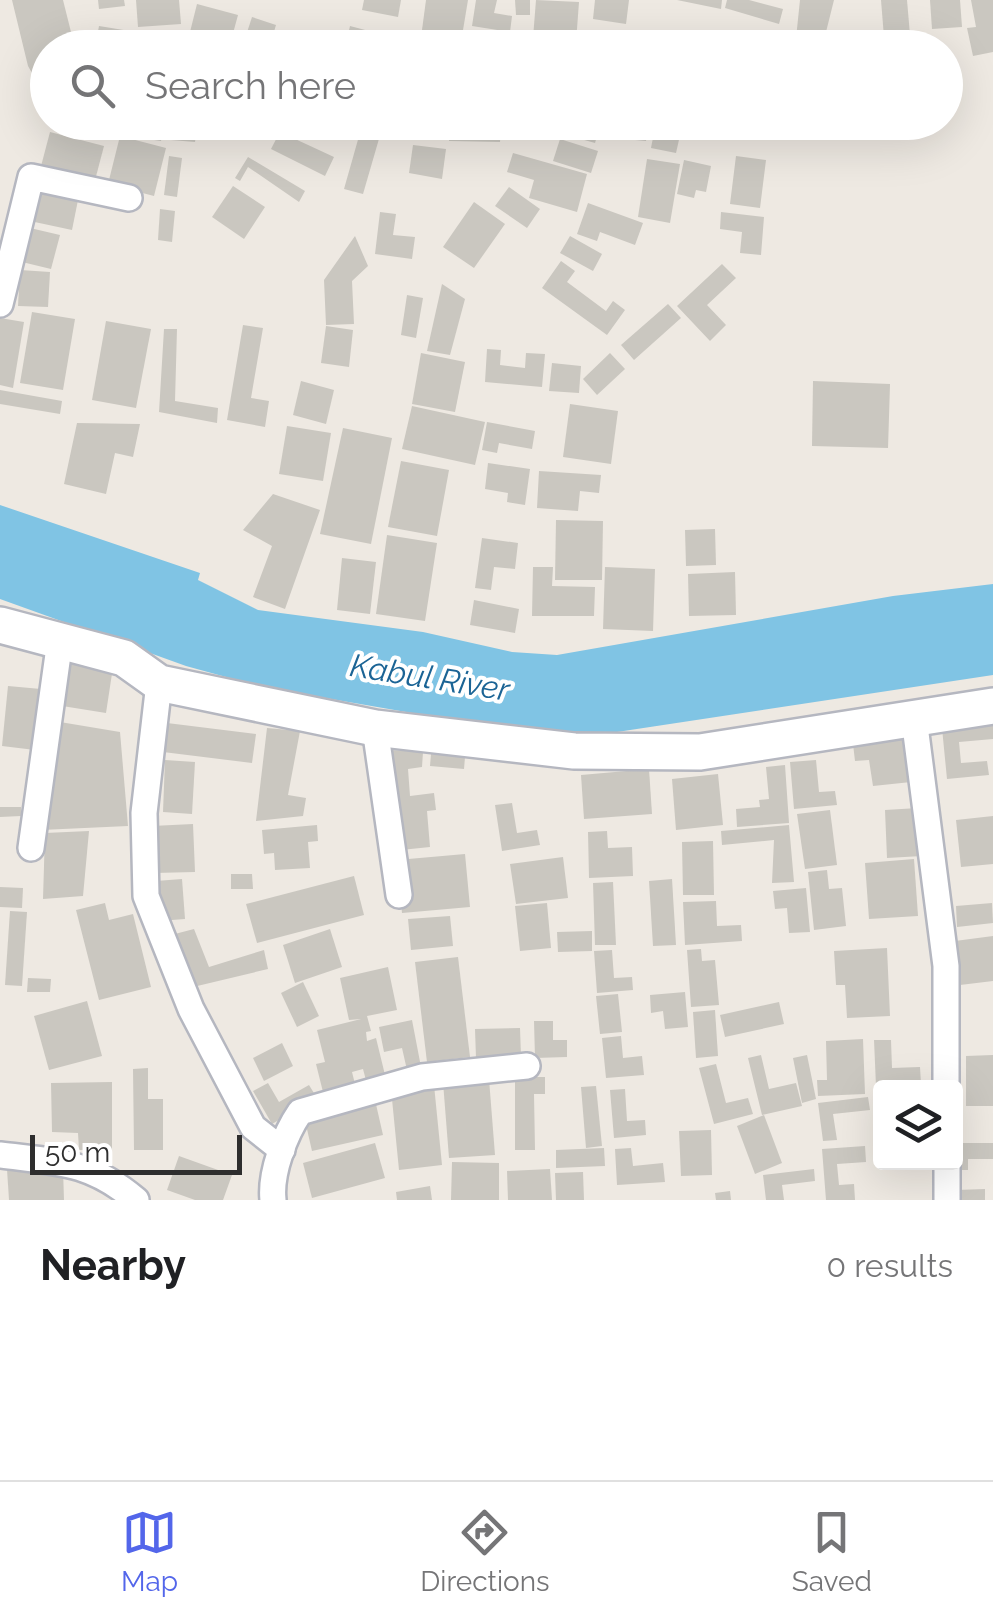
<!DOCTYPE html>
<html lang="en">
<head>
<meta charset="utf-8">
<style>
	:root { --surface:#fff; --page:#f2f2f2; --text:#202124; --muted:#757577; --line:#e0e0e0; --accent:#5366ea }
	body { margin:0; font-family:Raleway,sans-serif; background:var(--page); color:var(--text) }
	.controls { position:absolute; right:30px; bottom:30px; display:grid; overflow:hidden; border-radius:10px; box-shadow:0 10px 40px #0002 }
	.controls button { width:90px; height:90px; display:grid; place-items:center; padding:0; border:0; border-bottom:2px solid var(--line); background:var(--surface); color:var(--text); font:50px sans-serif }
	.scale { position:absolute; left:30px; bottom:25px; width:212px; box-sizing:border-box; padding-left:10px; border:5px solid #2e2e2e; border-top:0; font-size:28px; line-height:35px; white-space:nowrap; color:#2e2e2e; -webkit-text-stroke:8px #fff; paint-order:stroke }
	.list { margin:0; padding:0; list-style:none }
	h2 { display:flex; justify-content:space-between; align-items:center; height:130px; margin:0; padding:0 40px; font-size:42px }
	h2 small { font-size:32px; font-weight:400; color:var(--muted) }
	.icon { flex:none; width:55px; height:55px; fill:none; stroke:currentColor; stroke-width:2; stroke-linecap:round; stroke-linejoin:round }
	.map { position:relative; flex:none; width:993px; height:1200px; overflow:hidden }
	.search { position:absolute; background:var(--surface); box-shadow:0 10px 40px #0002; left:30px; right:30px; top:30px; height:110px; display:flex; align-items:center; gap:25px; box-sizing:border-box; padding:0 35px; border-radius:55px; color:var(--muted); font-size:38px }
	.sheet { height:280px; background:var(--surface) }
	nav { display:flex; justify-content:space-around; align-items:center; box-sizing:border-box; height:140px; border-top:2px solid var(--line); background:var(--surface); font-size:28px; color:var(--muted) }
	nav a { display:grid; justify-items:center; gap:5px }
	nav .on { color:var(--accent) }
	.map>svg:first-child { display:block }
	.water { fill:#80c4e4 }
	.building { fill:#cac7c0 }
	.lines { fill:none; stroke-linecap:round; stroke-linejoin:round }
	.street-casing { stroke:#b5b7c0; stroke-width:30 }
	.secondary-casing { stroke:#b5b7c0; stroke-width:40 }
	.street { stroke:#fff; stroke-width:25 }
	.secondary { stroke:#fff; stroke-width:35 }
	.labels { text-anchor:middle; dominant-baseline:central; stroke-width:8; stroke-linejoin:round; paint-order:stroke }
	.water-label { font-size:32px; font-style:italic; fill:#1b6495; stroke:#fff }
</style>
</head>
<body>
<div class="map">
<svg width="993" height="1200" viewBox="0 0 993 1200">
	<rect width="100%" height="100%" fill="#eee9e2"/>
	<polygon class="water" points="0,505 200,573 198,580 258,610 423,632 512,652 557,655 893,596 993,584 993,675 617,732 569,734 458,721 262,687 186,666 0,599"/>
	<g class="building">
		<polygon points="12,0 63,0 75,48 48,48 48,87 41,89 28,66"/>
		<polygon points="98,0 124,0 125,6 99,9"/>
		<polygon points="136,0 179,0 181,24 138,27"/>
		<polygon points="364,0 401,0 398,17 362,10"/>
		<polygon points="426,0 468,0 462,36 422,30"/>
		<polygon points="476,0 497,0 494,13 512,16 510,32 472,26"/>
		<polygon points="515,0 530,0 530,15 516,15"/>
		<polygon points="536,0 579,2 576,42 533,38"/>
		<polygon points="595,0 629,0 626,24 593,19"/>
		<polygon points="677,0 722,0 721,9"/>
		<polygon points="727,0 749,0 783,9 779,24 725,8"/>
		<polygon points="800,0 834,0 822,48 795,48"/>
		<polygon points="881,0 907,0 910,35 884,37"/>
		<polygon points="930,0 960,0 962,27 932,29"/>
		<polygon points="971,0 993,0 993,52 973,56 967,28 976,27"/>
		<polygon points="197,4 238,15 229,48 186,48"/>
		<polygon points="252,17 276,25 269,48 242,48"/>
		<polygon points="99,26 148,34 146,48 95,48"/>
		<polygon points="350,26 369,31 364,48 345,48"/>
		<polygon points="285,30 300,35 297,48 280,48"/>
		<polygon points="705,30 727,37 724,48 700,48"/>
		<polygon points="378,33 449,46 448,48 375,48"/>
		<polygon points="592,35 612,36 611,48 591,48"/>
		<polygon points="120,122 117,134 110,133 116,136 115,140 54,124"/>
		<polygon points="122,122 164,122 161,141 120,135"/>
		<polygon points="173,122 189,122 189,127 197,128 195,142 171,140"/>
		<polygon points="252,122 275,122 272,134 251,127"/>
		<polygon points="285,122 299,128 293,138 334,157 325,176 271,149"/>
		<polygon points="363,122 383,125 363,194 344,189"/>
		<polygon points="450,122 501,122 500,142 449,141"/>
		<polygon points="566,122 601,122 595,143 563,134"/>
		<polygon points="615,122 648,122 646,141 614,138"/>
		<polygon points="656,122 683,122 676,153 651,148"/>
		<polygon points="50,132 104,146 94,184 40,170"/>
		<polygon points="120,136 166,148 154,196 108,184"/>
		<polygon points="560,139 598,151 591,173 553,161"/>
		<polygon points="413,145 446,149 442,179 409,173"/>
		<polygon points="513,153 587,174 577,212 529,198 534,180 507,172"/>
		<polygon points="169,156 182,158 177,197 164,195"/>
		<polygon points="736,156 766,160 760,208 730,204"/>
		<polygon points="248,157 305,191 299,202 248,167 240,181 235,178"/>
		<polygon points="647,159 680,164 670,223 638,217"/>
		<polygon points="684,160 711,166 706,192 696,190 694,198 677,194"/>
		<polygon points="36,186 79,195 72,230 30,221"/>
		<polygon points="233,186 265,207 244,239 212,217"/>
		<polygon points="509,187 540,209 527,228 495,206"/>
		<polygon points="474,202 505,224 474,268 443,247"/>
		<polygon points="588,203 643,223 635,245 600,232 597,241 577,234"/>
		<polygon points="160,209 175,211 172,242 158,240"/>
		<polygon points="380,212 396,214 393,235 415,237 412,259 375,254"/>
		<polygon points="721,212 764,217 761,255 740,253 742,232 720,229"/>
		<polygon points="30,228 60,235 51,269 22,262"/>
		<polygon points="355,236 368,266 352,281 354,324 326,325 324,280"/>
		<polygon points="570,236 602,254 593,271 560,253"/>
		<polygon points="561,261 575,271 567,282 606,311 613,301 625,310 607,335 542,288"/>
		<polygon points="722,264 736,278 707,305 726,325 710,341 677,306"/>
		<polygon points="20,270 50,272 48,307 18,306"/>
		<polygon points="442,284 465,299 450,355 427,351"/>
		<polygon points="407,295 423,298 416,338 401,335"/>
		<polygon points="668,304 681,318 634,360 621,345"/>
		<polygon points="32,312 75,319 63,390 20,383"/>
		<polygon points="0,318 24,322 13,388 0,385"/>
		<polygon points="106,321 151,329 136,408 92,400"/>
		<polygon points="243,325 263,328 251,398 269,401 265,427 227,420"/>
		<polygon points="326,326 353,330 349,367 321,363"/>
		<polygon points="164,329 177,329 175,401 218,408 217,423 159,412"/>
		<polygon points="487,349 501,350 500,365 525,368 526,353 545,354 542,387 485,382"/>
		<polygon points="421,353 465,362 455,412 412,404"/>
		<polygon points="610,353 625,369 597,395 583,379"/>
		<polygon points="552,363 581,366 579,393 549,391"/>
		<polygon points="301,381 334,390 326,424 293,415"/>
		<polygon points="813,381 890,384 888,448 812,446"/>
		<polygon points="0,390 62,401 60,414 0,404"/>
		<polygon points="570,404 618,411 611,464 563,457"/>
		<polygon points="412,406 485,422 475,465 402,449"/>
		<polygon points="487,422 535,431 532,449 499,443 497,453 482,450"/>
		<polygon points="77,423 140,424 133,457 115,453 106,494 64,484"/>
		<polygon points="287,426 331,433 323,481 279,474"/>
		<polygon points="343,428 392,438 371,544 320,534"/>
		<polygon points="401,461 449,470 437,536 388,527"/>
		<polygon points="488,463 530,469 525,505 507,502 508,493 485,489"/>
		<polygon points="539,471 601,475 599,493 580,491 578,511 537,508"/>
		<polygon points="273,494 320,510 285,609 253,597 272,546 243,530"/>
		<polygon points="556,520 603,521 602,580 555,580"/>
		<polygon points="715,529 716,565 686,566 685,530"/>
		<polygon points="387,535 437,543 425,621 376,614"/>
		<polygon points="482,538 518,543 515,569 494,567 491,590 475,588"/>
		<polygon points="342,558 376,562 370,614 337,610"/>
		<polygon points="533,567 553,567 552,586 595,587 594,616 532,616"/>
		<polygon points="605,567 655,569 653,631 603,629"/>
		<polygon points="735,572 736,615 689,616 688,574"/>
		<polygon points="474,600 519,609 515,633 470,625"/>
		<polygon points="65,652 113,667 106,713 56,705"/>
		<polygon points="8,686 41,689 35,750 2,746"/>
		<polygon points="54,721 120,732 128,826 41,830"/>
		<polygon points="159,722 256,734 252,763 155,751"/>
		<polygon points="993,722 993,739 959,742 961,763 987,761 989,775 947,779 942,728"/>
		<polygon points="267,728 300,731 288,795 306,798 303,816 256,821"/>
		<polygon points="906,738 911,782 873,786 869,760 855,761 853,744"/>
		<polygon points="391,750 423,752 422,767 408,769 410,796 434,793 436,810 427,811 430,847 401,850"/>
		<polygon points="431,754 465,757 464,769 430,766"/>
		<polygon points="165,760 195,762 192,814 163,812"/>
		<polygon points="816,760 819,792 835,791 837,805 794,809 790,762"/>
		<polygon points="785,765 789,823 737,827 736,809 760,807 759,800 769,799 766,767"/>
		<polygon points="649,769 652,814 584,819 581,775"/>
		<polygon points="718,774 723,825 676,830 672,779"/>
		<polygon points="512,803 517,833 537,830 540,845 502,851 495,805"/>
		<polygon points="0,807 21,807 21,816 0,817"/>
		<polygon points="918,808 922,856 887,858 885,810"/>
		<polygon points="830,810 837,865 805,869 797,814"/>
		<polygon points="993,816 993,864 961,867 956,820"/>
		<polygon points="193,824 195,872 154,873 152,826"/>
		<polygon points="317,825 318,841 308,842 310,868 275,870 274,853 264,854 262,830"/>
		<polygon points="789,825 794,882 772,883 774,840 722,845 721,831"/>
		<polygon points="89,831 83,896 43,899 45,833"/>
		<polygon points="607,831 608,848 632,847 633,876 589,878 588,832"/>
		<polygon points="713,841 714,895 683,895 682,842"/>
		<polygon points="465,854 470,907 402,913 397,860"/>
		<polygon points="563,857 568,898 516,904 510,864"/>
		<polygon points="914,859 918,916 869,919 865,863"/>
		<polygon points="827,870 829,889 842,888 846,926 814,930 808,872"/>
		<polygon points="231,874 252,874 253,889 231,889"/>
		<polygon points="354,876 364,915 257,943 246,904"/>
		<polygon points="182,879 185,919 159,921 156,881"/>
		<polygon points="672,879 676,945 653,946 649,881"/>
		<polygon points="613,882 616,945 595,945 593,883"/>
		<polygon points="0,887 23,888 22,908 0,907"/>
		<polygon points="806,888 810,932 789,933 787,908 775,909 773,891"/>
		<polygon points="716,901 717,926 741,925 742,941 685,945 683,902"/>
		<polygon points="105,903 109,920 133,914 151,987 99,1000 76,910"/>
		<polygon points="547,903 551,948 520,951 515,906"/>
		<polygon points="992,903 993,923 957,927 956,906"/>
		<polygon points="10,911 27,912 22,986 5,985"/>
		<polygon points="450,916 453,946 411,950 408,919"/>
		<polygon points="194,929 209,967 264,950 268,969 193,987 171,935"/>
		<polygon points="330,929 342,967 295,983 283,945"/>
		<polygon points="592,931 592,951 558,952 557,932"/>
		<polygon points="993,936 993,981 960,985 955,941"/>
		<polygon points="887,948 890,1016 847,1018 845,985 836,985 834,951"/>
		<polygon points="701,949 702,961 715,960 719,1005 691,1007 687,950"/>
		<polygon points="612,950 614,978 632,977 633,990 597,993 594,951"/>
		<polygon points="458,957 470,1057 427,1062 415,962"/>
		<polygon points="388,967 397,1010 367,1016 371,1031 366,1032 367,1041 376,1038 386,1079 367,1084 363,1069 352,1072 356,1088 324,1096 316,1064 325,1062 317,1030 361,1019 349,1020 340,978"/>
		<polygon points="28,978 51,979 50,992 27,992"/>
		<polygon points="303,982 319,1016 297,1027 281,993"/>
		<polygon points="685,992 688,1027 665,1029 663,1011 651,1013 650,995"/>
		<polygon points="618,994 622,1032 600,1034 596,996"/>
		<polygon points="87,1001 102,1056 49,1070 34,1016"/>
		<polygon points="779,1002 784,1024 725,1037 720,1015"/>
		<polygon points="715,1010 718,1056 696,1058 693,1012"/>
		<polygon points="412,1020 421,1067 407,1070 402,1048 384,1052 379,1027"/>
		<polygon points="534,1021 553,1021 553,1040 567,1040 567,1057 535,1058"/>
		<polygon points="520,1028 521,1057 476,1058 475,1029"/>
		<polygon points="621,1036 623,1058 642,1056 644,1075 606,1078 602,1038"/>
		<polygon points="863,1039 865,1094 818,1096 817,1080 827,1080 826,1041"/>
		<polygon points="874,1040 891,1040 892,1068 920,1067 921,1084 876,1086"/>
		<polygon points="282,1043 293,1066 264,1081 253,1058"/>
		<polygon points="761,1055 769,1089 796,1083 802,1106 762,1115 748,1058"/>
		<polygon points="807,1055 816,1099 802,1103 793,1058"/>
		<polygon points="993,1055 993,1106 966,1106 966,1056"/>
		<polygon points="716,1064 726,1103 748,1098 753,1114 714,1124 699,1068"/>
		<polygon points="148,1068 148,1099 163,1099 163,1150 134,1150 133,1069"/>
		<polygon points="515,1077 545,1077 545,1094 534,1094 535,1150 515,1150"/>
		<polygon points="489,1079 495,1155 449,1158 443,1082"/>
		<polygon points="112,1082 112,1150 79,1150 78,1133 52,1132 51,1083"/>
		<polygon points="268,1083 279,1102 309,1085 317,1098 272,1124 253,1091"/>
		<polygon points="434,1085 442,1165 399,1170 391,1089"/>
		<polygon points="596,1086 602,1146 586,1148 581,1087"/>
		<polygon points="625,1089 627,1121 645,1120 646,1135 614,1138 610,1090"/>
		<polygon points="868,1097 870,1110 833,1114 837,1140 823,1141 818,1103"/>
		<polygon points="375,1100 383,1135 312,1151 304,1116"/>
		<polygon points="764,1115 782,1163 755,1174 737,1126"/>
		<polygon points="711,1130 712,1175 681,1176 679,1131"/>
		<polygon points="375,1143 385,1178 312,1198 303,1163"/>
		<polygon points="956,1143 993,1143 993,1159 968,1159 968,1170 953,1170"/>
		<polygon points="865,1146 866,1162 837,1164 839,1185 854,1184 855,1200 826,1200 822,1149"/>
		<polygon points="604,1148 605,1166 556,1168 556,1150"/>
		<polygon points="631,1148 633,1166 663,1163 665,1182 617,1185 615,1149"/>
		<polygon points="179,1156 232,1175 223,1200 195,1200 167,1190"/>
		<polygon points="452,1162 499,1163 499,1200 451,1200"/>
		<polygon points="7,1169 63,1169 64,1200 9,1200"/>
		<polygon points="550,1169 552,1200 508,1200 507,1171"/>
		<polygon points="814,1169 815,1181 782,1185 784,1200 766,1200 763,1175"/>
		<polygon points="583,1172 584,1200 556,1200 555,1173"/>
		<polygon points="430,1186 432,1200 397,1200 396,1192"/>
		<polygon points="985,1189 985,1200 957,1200 956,1190"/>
		<polygon points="730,1191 731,1200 716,1200 715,1193"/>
	</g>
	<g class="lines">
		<defs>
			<g id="street">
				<polyline points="0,304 31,177 129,198"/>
				<polyline points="159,683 144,813 146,896 191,1009 253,1127 282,1150"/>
				<polyline points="914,718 946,966 946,1088"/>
				<polyline points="375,728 399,895"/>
				<polyline points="31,848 60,640"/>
				<path d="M 0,1155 C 57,1162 90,1161 136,1200"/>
				<polyline points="947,1162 947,1200"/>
				<path d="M 273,1200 C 270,1173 285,1134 300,1112 L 422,1077 L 527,1066"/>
			</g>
			<polyline id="secondary" points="0,625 124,658 159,683 375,728 574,751 700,752 993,706"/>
		</defs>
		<use href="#street" class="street-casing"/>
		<use href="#secondary" class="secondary-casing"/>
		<use href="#street" class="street"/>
		<use href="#secondary" class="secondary"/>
	</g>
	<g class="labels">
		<g class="water-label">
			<text transform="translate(430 677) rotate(9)">Kabul River</text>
		</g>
	</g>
</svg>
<div class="controls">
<button><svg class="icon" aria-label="layers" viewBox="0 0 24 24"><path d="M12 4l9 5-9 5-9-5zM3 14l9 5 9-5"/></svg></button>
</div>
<div class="scale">50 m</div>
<div class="search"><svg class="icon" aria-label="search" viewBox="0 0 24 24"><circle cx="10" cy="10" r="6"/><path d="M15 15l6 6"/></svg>Search here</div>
</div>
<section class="sheet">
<h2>Nearby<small>0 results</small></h2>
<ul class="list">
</ul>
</section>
<nav>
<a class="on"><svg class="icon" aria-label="map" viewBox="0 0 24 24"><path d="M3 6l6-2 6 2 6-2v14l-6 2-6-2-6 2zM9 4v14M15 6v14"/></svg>Map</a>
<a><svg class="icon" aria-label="directions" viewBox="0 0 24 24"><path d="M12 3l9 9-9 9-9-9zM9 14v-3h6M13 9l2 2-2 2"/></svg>Directions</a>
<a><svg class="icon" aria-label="saved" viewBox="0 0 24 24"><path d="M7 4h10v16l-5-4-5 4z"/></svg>Saved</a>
</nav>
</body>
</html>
